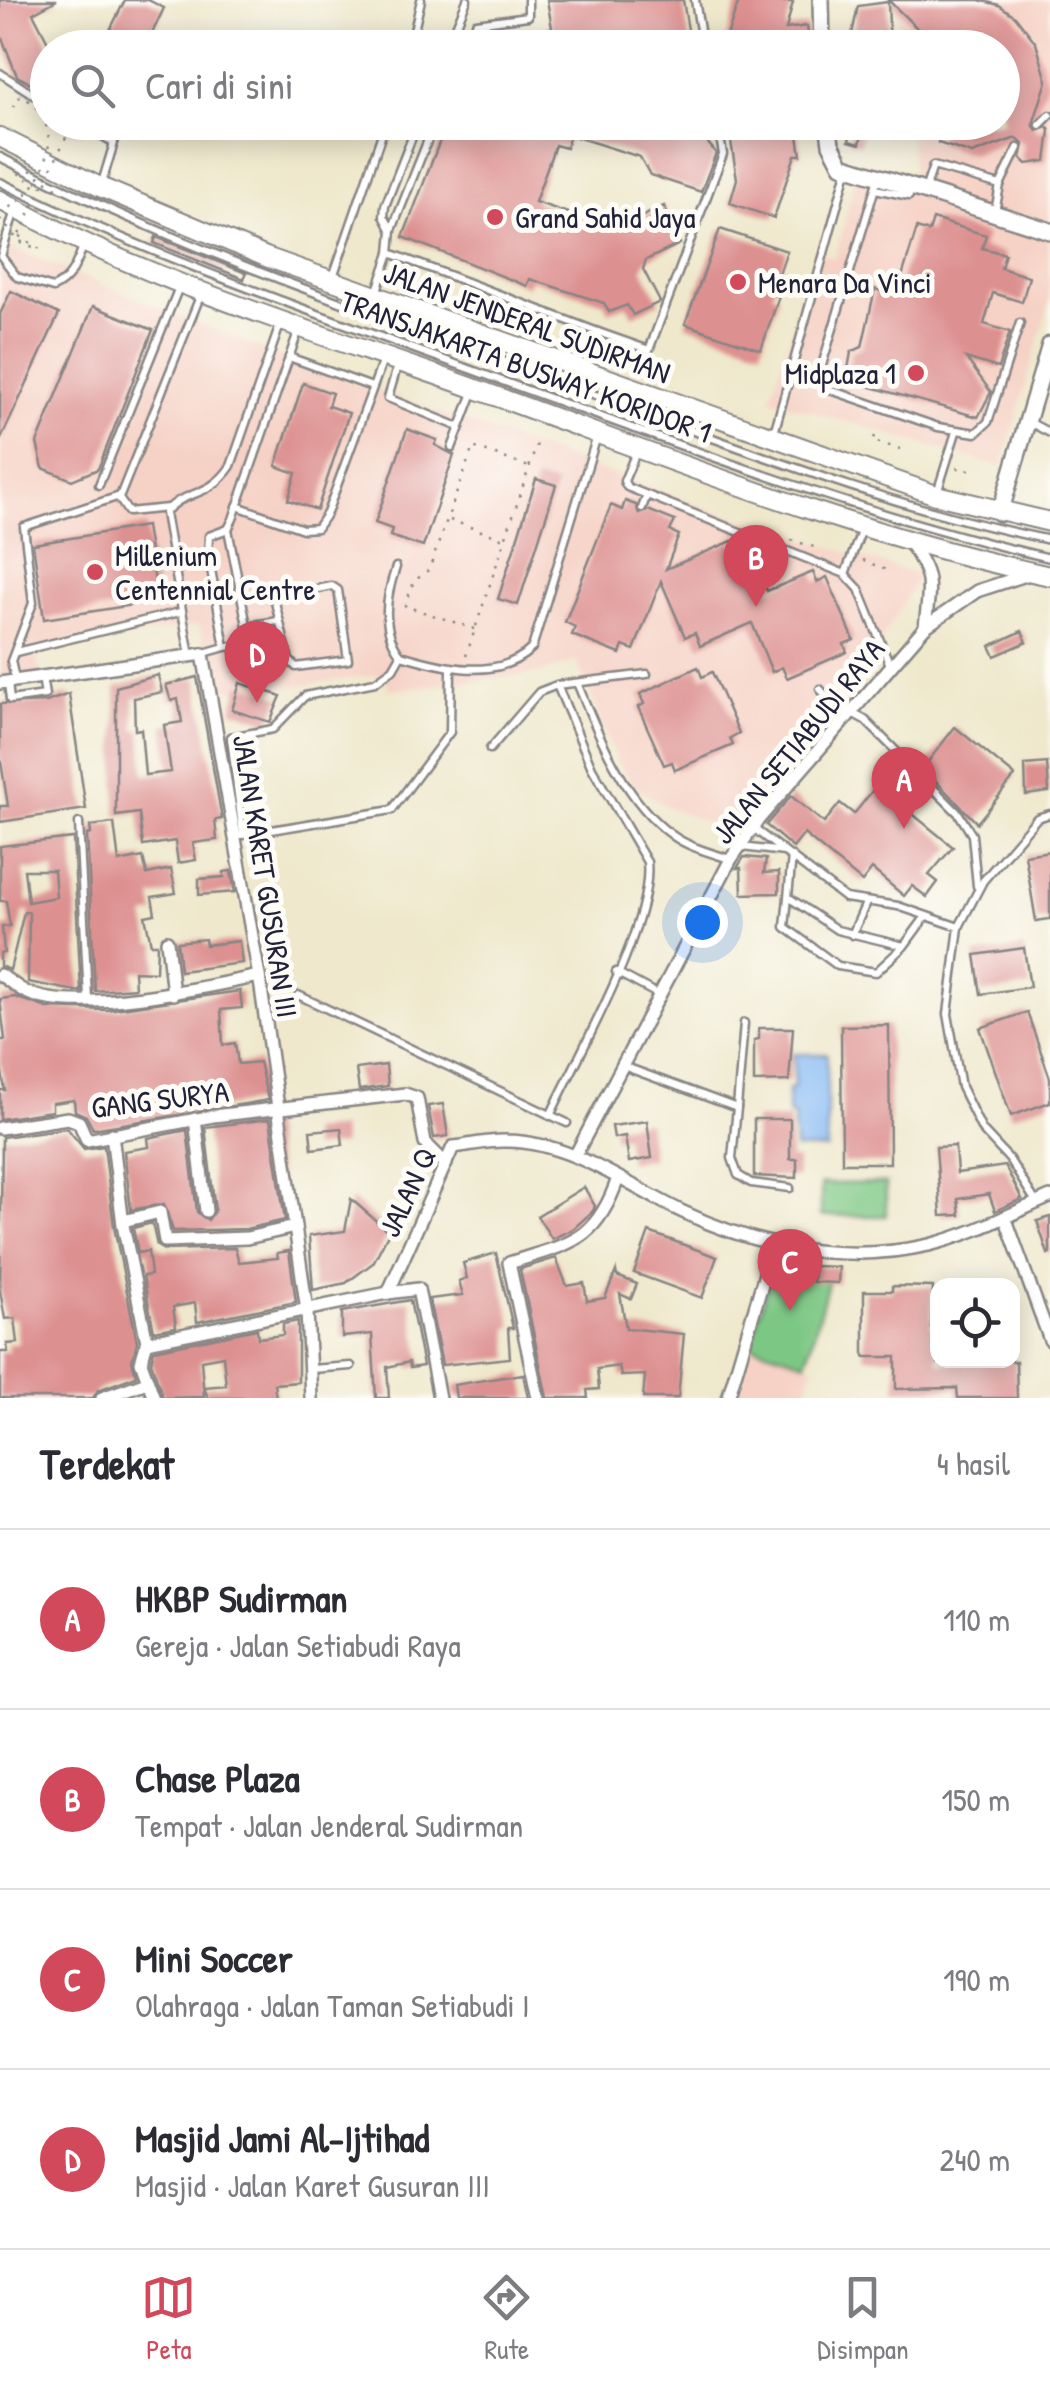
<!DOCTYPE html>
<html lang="id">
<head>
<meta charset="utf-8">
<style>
	:root { --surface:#fff; --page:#f7f7f7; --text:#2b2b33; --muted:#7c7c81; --line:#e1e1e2; --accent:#d1495b }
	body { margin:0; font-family:"Patrick Hand",sans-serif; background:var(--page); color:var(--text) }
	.controls { position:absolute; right:30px; bottom:30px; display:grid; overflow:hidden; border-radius:20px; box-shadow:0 5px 25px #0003 }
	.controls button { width:90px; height:90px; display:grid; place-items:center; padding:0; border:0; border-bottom:2px solid var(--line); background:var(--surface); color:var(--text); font:50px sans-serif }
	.you { position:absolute; left:702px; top:922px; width:35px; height:35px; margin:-25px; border:8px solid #fff; border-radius:50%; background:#1a73e8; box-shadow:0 0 0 15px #1a73e833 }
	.badge { display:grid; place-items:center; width:65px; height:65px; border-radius:50%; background:var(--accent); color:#fff; font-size:32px; font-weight:700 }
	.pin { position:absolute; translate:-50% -82px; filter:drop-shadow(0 2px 5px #0008) }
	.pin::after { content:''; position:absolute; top:52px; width:35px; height:30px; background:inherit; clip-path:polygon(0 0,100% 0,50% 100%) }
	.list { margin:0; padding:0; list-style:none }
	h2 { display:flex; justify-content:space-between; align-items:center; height:130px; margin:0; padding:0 40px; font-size:42px }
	h2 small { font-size:32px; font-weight:400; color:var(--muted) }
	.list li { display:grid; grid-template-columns:65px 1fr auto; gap:30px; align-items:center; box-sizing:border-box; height:180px; padding:0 40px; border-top:2px solid var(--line) }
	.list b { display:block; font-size:38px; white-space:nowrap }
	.list p { margin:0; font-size:32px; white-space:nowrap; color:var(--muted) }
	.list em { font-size:32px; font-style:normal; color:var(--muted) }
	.icon { flex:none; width:55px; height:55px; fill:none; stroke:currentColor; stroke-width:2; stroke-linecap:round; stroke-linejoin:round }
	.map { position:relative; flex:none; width:1050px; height:1398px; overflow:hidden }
	.search { position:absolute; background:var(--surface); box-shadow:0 5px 25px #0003; left:30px; right:30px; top:30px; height:110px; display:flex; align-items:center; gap:25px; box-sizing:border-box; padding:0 35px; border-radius:55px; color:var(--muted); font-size:38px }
	.sheet { height:850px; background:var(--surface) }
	nav { display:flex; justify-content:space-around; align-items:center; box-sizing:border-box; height:140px; border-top:2px solid var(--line); background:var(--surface); font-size:28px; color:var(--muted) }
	nav a { display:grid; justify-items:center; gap:5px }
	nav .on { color:var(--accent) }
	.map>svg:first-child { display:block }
	.built { fill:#f6d1c5 }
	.green { fill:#7dc784; stroke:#507460; stroke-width:2.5 }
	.water { fill:#86baf4; stroke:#546e98; stroke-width:2.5 }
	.building { fill:#dd9090; fill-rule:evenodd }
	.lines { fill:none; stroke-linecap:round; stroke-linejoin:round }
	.service-casing { stroke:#888584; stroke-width:11 }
	.minor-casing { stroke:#888584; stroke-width:16 }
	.tertiary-casing { stroke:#888584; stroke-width:20 }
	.primary-casing { stroke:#888584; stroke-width:22 }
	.path { stroke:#888584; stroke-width:2.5; stroke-dasharray:2.5 8; stroke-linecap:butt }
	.service { stroke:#fff; stroke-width:6 }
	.minor { stroke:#fff; stroke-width:11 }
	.tertiary { stroke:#fff; stroke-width:15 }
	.primary { stroke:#fff; stroke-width:18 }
	.path-bridge { stroke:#888584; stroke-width:2.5; stroke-dasharray:2.5 8; stroke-linecap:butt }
	.poi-dot { fill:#d1495b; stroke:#fdfcf7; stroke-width:4 }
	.labels { text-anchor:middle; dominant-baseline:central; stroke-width:10; stroke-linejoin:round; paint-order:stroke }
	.poi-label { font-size:30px; fill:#22223b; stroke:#fdfcf7; text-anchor:start }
	.street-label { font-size:30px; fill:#22223b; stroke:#fdfcf7 }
</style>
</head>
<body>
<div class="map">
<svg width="1050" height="1398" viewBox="0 0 1050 1398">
	<rect width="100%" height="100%" fill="#fdfcf7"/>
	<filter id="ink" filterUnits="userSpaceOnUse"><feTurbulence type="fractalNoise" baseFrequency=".01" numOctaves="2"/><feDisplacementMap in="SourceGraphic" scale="20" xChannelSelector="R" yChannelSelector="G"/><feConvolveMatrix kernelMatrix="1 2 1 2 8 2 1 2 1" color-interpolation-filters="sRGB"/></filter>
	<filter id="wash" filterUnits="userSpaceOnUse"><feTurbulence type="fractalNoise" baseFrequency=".0048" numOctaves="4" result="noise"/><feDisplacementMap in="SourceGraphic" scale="40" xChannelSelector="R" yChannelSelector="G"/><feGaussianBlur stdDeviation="2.25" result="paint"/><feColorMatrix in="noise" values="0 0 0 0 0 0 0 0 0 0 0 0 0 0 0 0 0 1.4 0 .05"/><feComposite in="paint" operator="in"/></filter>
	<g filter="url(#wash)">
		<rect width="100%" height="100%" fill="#efe8cc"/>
		<g class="built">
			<polygon points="896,0 1050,0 1050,300 1002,467 770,399 817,252 835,258 860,162 913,177 908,123 1002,122 1002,48 901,47"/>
			<polygon points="0,243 274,354 721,513 919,575 831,727 725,830 666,806 635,787 617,762 577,661 542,673 389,690 384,674 245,692 225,687 221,669 207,667 200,625 36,651 40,674 0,683"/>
			<polygon points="746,1346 814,1365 807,1391 827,1398 732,1398"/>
		</g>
		<g class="green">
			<polygon points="886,1183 886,1216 821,1216 821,1184"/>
			<polygon points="775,1260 830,1276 806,1362 750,1345"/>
		</g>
		<polygon class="water" points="794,1054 827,1054 827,1149 795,1149 794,1115 788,1114 788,1089 794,1088"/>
		<g id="blocks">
			<g class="building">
				<polygon points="0,0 57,0 33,13 48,42 48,93 17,76 0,33"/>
				<polygon points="125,0 148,0 164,8 145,48 101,48"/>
				<polygon points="547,0 683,0 691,48 474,48 476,41 552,28"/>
				<polygon points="739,0 793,2 786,29 807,26 810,48 723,48"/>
				<polygon points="888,0 979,0 999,5 1015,16 1036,43 1047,81 1033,124 1037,131 1048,127 1050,131 1046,161 1027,164 1021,158 1024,145 1016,138 972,154 938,143 943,122 1002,122 1002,48 916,48 910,41 921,32"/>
				<polygon points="888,2 890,48 849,48 858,6"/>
				<polygon points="447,122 705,122 708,143 716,153 701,192 650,175 640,157 570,135 566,148 555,145 535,202 616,229 664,206 680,244 646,260 643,269 660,302 633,315 627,305 609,312 604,303 530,279 527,286 403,237"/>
				<polygon points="728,122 796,122 801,155 795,155 774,218 730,203 737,179"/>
				<polygon points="852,126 863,128 860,144 849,141"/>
				<polygon points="933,219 986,235 982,248 1005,254 1001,268 1029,277 1022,302 993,293 984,324 1010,332 998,368 966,358 991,392 978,417 857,383 848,369 851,352 862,347 875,289 896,296 917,228 929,232"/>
				<polygon points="720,229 787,251 772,294 779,296 761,350 685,324"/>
				<polygon points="156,237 246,273 244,279 154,243"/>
				<polygon points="11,291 59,314 0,441 0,314"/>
				<polygon points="93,306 153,330 98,469 72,480 43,468 37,443"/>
				<polygon points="303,383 332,393 328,406 349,413 317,510 288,500 296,473 276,466"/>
				<polygon points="407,429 437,440 435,445 454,455 423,547 390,536 392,529 375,523"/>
				<polygon points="536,479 556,485 518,605 498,599"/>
				<polygon points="625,501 636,505 639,514 648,510 675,521 670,531 679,535 666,569 732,541 736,550 748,545 767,591 813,572 817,582 827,577 854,640 844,644 847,652 787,678 782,667 772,672 752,623 700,646 695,633 685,637 661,581 634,650 623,646 620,654 572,635 575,627 565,622 611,505 622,510"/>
				<polygon points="146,526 158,601 44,619 33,544"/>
				<polygon points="1022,631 1027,642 995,656 990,646"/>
				<polygon points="698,667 702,677 712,672 739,733 730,738 733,745 675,770 672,762 664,765 638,707 644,704 640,694"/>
				<polygon points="158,675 162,692 134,698 135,730 141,729 145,775 171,772 164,725 182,722 178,699 171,701 166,685 197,677 222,819 215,820 217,840 193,843 196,860 178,863 175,841 143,846 139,813 116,816 116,687"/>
				<polygon points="240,683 281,696 270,722 232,710"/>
				<polygon points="69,694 86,809 0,822 0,806 8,806 0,756 0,704 46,702"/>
				<polygon points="955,727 1015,776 977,823 923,768"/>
				<polygon points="1047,763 1049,792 1026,795 1025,765"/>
				<polygon points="877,785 953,847 929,875 938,882 927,897 912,886 904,896 872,869 862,882 804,834 793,848 766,825 791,796 824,823 840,803 854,814"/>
				<polygon points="114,823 119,862 143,857 147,874 171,869 176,893 152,897 155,914 145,916 151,944 157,944 156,972 134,971 135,988 95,991 87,835 91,834 90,826"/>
				<path d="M 73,838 L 81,992 L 28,982 L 29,912 L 24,912 L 10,970 L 0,966 L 0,953 L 4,953 L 2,927 L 10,926 L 6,901 L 0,901 L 0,846 ZM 24,870 L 54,870 L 56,897 L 28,902 Z"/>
				<polygon points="1050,851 1050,919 1036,921 1025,855"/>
				<polygon points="744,857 766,859 764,873 779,872 779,893 742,894 741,868 737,868"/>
				<polygon points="231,871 235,892 199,895 199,879 224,877 224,872"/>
				<polygon points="205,939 206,945 239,941 242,963 180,971 177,942"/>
				<polygon points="1024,948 1030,987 981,994 975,955"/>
				<polygon points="240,991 242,1008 221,1010 223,1045 235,1043 238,1064 259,1062 268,1100 93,1129 86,1116 75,1111 74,1100 52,1103 52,1111 0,1119 0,1090 5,1090 0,1061 0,1040 5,1040 0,999 15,997 47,1008 107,1010"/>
				<polygon points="1027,1012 1050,1078 1050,1102 1011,1116 980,1028"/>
				<polygon points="889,1025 890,1163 842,1163 841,1026"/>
				<polygon points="759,1028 793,1028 789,1081 754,1082 754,1040 759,1039"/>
				<polygon points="386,1065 388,1086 359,1090 356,1069"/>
				<polygon points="443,1104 448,1136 434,1138 428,1106"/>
				<polygon points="270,1119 285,1220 246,1229 173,1231 164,1204 131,1210 124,1151 149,1147 148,1138 187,1130 197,1212 208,1220 215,1210 205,1127"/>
				<polygon points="754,1119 790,1119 790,1159 797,1159 797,1178 754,1176"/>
				<polygon points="647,1121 652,1158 629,1162 625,1136 614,1138 612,1126"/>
				<polygon points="67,1128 84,1149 104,1146 114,1227 137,1342 132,1360 136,1376 98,1390 93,1398 0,1398 0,1352 8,1352 7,1344 18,1343 15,1318 5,1319 0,1291 2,1137"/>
				<polygon points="341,1128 343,1145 312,1149 310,1131"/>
				<polygon points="955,1146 957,1173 1005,1166 1022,1199 995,1211 989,1194 958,1199 960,1215 941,1216 936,1147"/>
				<polygon points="584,1187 595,1206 593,1211 573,1229 552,1239 537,1216"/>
				<polygon points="351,1199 389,1232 373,1263 346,1283 313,1290 309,1236 345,1231"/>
				<polygon points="1050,1217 1050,1253 1048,1254 1037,1221"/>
				<polygon points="152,1223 157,1246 164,1250 235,1248 239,1262 278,1258 277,1253 289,1251 296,1302 197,1322 195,1303 173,1307 176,1327 154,1331 143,1276 151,1275 148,1251 138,1253 133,1228"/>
				<polygon points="649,1232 717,1257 702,1298 634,1273"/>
				<polygon points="496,1253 513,1328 508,1328 510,1358 442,1365 429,1299 463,1295 459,1281 467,1278 463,1263"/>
				<polygon points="556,1258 567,1286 584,1283 587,1301 605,1298 616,1271 617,1276 637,1284 631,1299 620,1294 626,1328 684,1334 678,1398 643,1398 645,1375 621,1376 619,1366 597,1369 599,1389 587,1390 588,1398 547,1398 520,1269"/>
				<polygon points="814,1266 839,1267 838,1283 813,1282"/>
				<polygon points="892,1286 933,1287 931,1327 938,1326 938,1363 1016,1361 1017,1398 958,1398 957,1388 896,1389 896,1357 864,1357 864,1291 892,1291"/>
				<polygon points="410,1300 423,1366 410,1368 409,1362 387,1367 389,1398 376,1398 372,1334 342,1337 342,1312"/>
				<polygon points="298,1321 298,1382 274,1384 276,1398 208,1398 204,1387 226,1385 223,1356 201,1360 204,1397 163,1398 151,1362 154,1350 257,1329 258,1338 283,1335 283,1324"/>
				<polygon points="523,1374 528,1398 456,1398 454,1385"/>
			</g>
		</g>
	</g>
	<g filter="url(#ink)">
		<use href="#blocks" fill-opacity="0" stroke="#888584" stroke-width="2.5"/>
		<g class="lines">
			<defs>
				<g id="service">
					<polyline points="695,0 703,48"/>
					<polyline points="410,48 421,0"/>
					<polyline points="447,48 467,0"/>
					<polyline points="466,48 476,23 528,16 528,0"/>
					<polyline points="0,73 48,104"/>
					<polyline points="80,122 114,143 101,186"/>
					<polyline points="1040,125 1050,115"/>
					<path d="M 0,157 C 181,250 377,315 568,385 C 726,442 885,507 1050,540"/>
					<polyline points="878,178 820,372 825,388 938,427 976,433 988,422 1020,323"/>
					<path d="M 0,182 C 160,261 327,317 494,378 C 677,444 860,515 1050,558"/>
					<polyline points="875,189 909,196"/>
					<polyline points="925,190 933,166 1000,185"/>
					<path d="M 15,210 L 1,256 L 17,277 L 53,288 C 72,279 76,264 83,247"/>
					<polyline points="995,212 1000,185 1018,148"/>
					<polyline points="391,229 384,216 385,206 418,122"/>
					<polyline points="390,253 598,332 586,366"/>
					<polyline points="333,277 386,122"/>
					<polyline points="375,296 390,253 392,230 435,122"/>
					<polyline points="598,332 649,350 723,154 717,122"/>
					<polyline points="289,357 372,387"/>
					<polyline points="398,364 388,398 459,427"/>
					<polyline points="1029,422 1050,433"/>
					<polyline points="774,433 848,167"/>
					<polyline points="452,448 474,390"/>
					<polyline points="637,450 624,481 627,487 845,574 859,589 890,665"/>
					<polyline points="99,485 179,287"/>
					<polyline points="937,493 956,432"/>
					<polyline points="118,497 128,512 168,508"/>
					<polyline points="237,506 303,529 317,528 327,513 383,360"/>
					<polyline points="642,508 647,495"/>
					<path d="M 396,567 C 386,596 380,629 401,655"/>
					<polyline points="845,574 862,529"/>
					<polygon points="332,586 338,590 348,660 296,667 289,660 274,598"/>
					<polyline points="247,626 278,621"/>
					<polyline points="225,647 247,645 250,641 228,529"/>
					<polyline points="16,652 180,612"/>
					<polyline points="204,653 225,647 208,553 209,536 228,529 233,519 299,329"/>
					<path d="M 190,656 L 165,513 C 183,489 208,500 231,466 L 280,325"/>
					<polyline points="15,679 11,661 33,603 24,527 120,496 201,294"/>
					<polyline points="8,683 10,700 45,695 42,677"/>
					<path d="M 578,685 C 599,736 625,802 672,835 C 688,847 711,853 730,859"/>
					<polyline points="820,689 832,702 865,720 959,814 972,835 977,886"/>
					<polyline points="490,749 539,692 557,685 647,674"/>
					<polyline points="79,823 88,998"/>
					<polyline points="753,828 845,898 898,906 959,927"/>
					<polyline points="241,835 392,810 450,732 451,670"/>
					<path d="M 243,835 L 231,737 L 273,729 L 305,696 L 375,682 L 393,669 L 401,655 C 441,667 498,682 532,648 L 597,436"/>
					<polyline points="742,847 784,852"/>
					<polyline points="792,856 788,897 837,930 904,946 926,916"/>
					<polyline points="788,897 785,927 838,966 876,972 903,947"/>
					<polyline points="852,935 866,903"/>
					<polyline points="616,972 659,995"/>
					<polyline points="298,995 567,1123"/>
					<polyline points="623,1066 737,1108 732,1158 738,1175 751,1183 790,1188"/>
					<polyline points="737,1108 744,1023"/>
					<path d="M 550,1116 C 578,1055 654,924 647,862 L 592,768 L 557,685"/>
					<polyline points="1036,1202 1009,1159 982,1130 961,1087 948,1014 959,927 983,881 1037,818 1050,814"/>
					<polyline points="311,1369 351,1366"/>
				</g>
				<g id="minor">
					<path d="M 910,543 C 935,579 929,586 925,627"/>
					<polyline points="0,683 203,654 261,988 307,1311 311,1398"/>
					<polyline points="167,941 173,994"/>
					<path d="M 0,975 C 9,980 17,988 26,992 C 73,1016 207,987 259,976"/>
					<polyline points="195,1119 206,1211"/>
					<polyline points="0,1128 68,1118 79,1122 87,1140 213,1116 405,1094 417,1098 425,1143 446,1164"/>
					<polyline points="112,1134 123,1225 147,1342"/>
					<polyline points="575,1156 731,859 758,820 925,627 977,591 1029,574"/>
					<polyline points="1005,1217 1050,1340"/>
					<polyline points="123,1221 160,1212 165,1241 247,1238 295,1227"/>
					<polyline points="388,1293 418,1289 439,1398"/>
					<path d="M 147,1342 L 388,1293 L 453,1147 C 471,1145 489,1140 507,1141 C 572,1142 626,1185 683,1212 C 760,1248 844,1264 929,1245 C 970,1235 1011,1214 1050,1197"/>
					<polyline points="147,1342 141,1362 154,1398"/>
					<polyline points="102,1398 147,1382"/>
					<path d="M 538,1398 L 509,1263 C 570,1243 596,1243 618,1178"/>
					<polyline points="728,1398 773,1247"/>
				</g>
				<g id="tertiary">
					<polyline points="821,0 822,48"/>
					<polyline points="828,122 831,144 842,165 1050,231"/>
					<polyline points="1000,513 1050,345"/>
				</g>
				<g id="primary">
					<polyline points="0,137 100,187 266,257 936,495 1050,522"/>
					<path d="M 0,200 C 147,282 315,331 473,388 C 664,457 851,534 1050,576"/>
				</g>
			</defs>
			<use href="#service" class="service-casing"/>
			<use href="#minor" class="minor-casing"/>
			<use href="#tertiary" class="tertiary-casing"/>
			<use href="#primary" class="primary-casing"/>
			<g class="path">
				<polyline points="13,107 20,97"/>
				<polyline points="21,243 24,237"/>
				<polyline points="875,436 873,441 900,449"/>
				<polyline points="957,468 970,470"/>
				<polyline points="450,520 504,539"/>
				<polyline points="791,540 814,547"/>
				<polyline points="863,560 886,570"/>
				<polyline points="475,629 405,606 414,581 429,570 473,447 529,467"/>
				<polyline points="466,656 537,444"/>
			</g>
			<use href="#service" class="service"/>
			<use href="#minor" class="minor"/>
			<use href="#tertiary" class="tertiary"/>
			<use href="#primary" class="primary"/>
			<g class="path-bridge">
				<polyline points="72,129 94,137 77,126"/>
				<polyline points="30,170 40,177"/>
				<polyline points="19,175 22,167"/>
				<polyline points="26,179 37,182"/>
				<polyline points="46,181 58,189"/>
				<path d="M 0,212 C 46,194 72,123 20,95"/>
				<polyline points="0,219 17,239 72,125 45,126"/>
				<polyline points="20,236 40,249 21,243"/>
			</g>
		</g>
	</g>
	<g class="poi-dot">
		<circle cx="495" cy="217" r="10"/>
		<circle cx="738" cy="282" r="10"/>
		<circle cx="916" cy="373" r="10"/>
		<circle cx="95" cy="572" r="10"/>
	</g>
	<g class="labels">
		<g class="poi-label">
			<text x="515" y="217">Grand Sahid Jaya</text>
			<text x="758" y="282">Menara Da Vinci</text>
			<text x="896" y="373" text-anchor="end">Midplaza 1</text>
			<text x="115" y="555">Millenium<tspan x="115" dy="34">Centennial Centre</tspan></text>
		</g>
		<g class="street-label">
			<text transform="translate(527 322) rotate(20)">JALAN JENDERAL SUDIRMAN</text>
			<text transform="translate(526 366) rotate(20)">TRANSJAKARTA BUSWAY KORIDOR 1</text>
			<text transform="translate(798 741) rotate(-51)">JALAN SETIABUDI RAYA</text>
			<text transform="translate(266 876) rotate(81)">JALAN KARET GUSURAN III</text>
			<text transform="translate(160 1099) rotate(-7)">GANG SURYA</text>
			<text transform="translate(407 1192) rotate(-65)">JALAN Q</text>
		</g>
	</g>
</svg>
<div class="controls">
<button><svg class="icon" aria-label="locate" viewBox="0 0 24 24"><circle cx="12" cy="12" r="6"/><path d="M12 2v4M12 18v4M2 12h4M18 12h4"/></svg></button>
</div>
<div class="you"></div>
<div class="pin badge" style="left:904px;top:829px">A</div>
<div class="pin badge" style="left:756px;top:607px">B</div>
<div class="pin badge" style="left:790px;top:1311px">C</div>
<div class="pin badge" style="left:257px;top:703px">D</div>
<div class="search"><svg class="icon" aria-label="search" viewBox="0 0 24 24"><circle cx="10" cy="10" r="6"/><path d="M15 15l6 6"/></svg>Cari di sini</div>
</div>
<section class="sheet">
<h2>Terdekat<small>4 hasil</small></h2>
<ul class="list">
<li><span class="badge">A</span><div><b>HKBP Sudirman</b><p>Gereja · Jalan Setiabudi Raya</p></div><em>110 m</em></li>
<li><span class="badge">B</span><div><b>Chase Plaza</b><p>Tempat · Jalan Jenderal Sudirman</p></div><em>150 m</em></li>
<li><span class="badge">C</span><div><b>Mini Soccer</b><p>Olahraga · Jalan Taman Setiabudi I</p></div><em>190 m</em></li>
<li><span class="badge">D</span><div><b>Masjid Jami Al-Ijtihad</b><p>Masjid · Jalan Karet Gusuran III</p></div><em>240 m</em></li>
</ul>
</section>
<nav>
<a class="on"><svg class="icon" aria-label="map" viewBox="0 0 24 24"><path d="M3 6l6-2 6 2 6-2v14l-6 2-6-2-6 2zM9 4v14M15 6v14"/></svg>Peta</a>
<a><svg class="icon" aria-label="directions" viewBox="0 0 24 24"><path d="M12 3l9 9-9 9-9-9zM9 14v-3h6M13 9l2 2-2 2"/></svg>Rute</a>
<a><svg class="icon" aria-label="saved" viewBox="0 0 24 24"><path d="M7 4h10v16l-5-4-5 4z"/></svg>Disimpan</a>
</nav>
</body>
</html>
